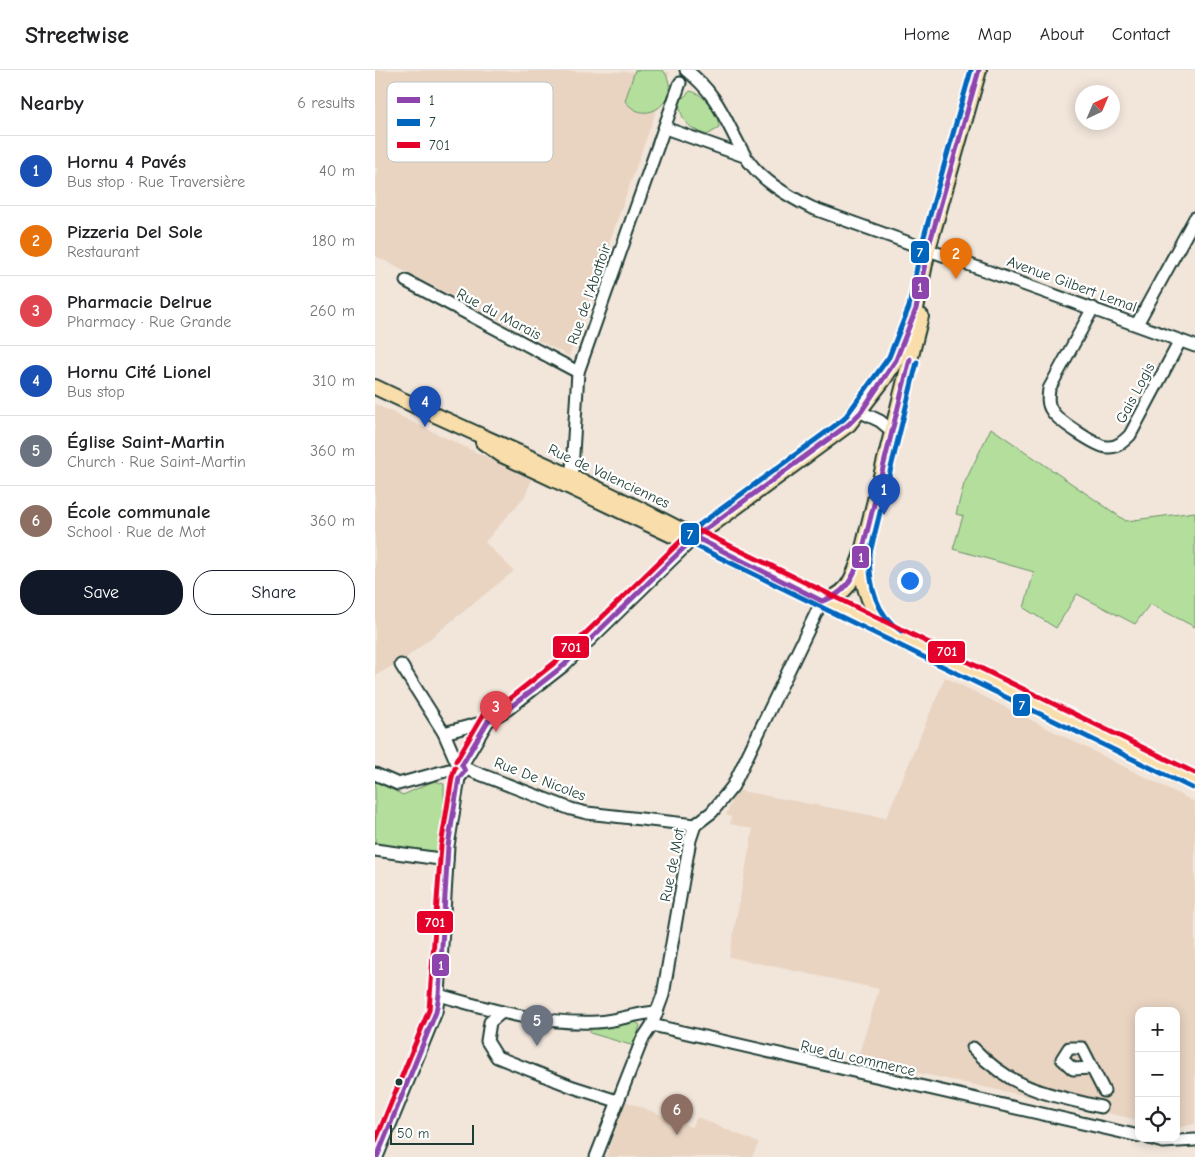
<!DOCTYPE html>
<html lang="en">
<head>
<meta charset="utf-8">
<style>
	:root { --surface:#fff; --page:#f6f6f6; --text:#202124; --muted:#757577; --line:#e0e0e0; --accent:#111827 }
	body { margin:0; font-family:"Comic Neue",sans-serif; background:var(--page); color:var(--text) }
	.controls { position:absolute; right:15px; bottom:15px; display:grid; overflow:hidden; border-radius:10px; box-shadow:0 2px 12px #0003 }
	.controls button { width:45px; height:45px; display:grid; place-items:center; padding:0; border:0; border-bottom:1px solid var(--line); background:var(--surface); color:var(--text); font:25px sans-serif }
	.compass { position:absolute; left:700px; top:15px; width:45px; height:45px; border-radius:50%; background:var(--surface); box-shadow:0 2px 12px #0003; rotate:44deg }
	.scale { position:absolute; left:15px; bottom:12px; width:84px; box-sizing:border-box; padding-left:5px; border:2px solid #1f3d34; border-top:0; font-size:14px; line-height:18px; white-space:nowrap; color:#1f3d34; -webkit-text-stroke:4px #fff; paint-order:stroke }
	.you { position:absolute; left:534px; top:510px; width:18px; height:18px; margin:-12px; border:4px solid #fff; border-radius:50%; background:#1a73e8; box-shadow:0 0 0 8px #1a73e833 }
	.badge { display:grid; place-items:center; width:32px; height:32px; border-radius:50%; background:var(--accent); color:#fff; font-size:16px; font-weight:700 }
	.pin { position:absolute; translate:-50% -41px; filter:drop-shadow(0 1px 2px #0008) }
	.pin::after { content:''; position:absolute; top:26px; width:18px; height:15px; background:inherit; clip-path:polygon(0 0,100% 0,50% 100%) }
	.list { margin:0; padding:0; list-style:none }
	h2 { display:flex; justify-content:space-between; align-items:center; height:65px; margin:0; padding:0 20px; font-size:21px }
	h2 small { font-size:16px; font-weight:400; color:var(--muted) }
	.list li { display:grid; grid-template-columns:32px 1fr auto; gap:15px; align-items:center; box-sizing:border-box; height:70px; padding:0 20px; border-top:1px solid var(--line) }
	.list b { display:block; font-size:19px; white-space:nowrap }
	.list p { margin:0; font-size:16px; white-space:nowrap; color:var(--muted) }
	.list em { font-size:16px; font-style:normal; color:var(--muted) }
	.actions { display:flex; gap:10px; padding:15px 20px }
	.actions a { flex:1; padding:11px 0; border:1px solid var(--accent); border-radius:20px; text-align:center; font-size:18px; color:var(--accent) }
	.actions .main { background:var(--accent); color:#fff }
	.icon { flex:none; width:28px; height:28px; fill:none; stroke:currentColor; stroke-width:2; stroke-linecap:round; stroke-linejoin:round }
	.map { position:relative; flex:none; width:820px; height:1087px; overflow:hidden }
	header { display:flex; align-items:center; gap:30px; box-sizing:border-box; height:70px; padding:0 25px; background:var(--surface); border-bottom:1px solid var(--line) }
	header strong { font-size:24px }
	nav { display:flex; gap:28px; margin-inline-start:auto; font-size:18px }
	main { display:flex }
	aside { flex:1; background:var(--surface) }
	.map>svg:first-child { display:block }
	.built { fill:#e9d4c2 }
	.green { fill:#b3de9b; stroke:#698e68 }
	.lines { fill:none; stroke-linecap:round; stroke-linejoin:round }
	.minor-casing { stroke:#1f3d34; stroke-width:15 }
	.major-casing { stroke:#1f3d34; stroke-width:18 }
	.minor { stroke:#fff; stroke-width:11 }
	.major { stroke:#f9deab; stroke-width:14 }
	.bus-1-casing { stroke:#fff; stroke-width:9 }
	.bus-2-casing { stroke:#fff; stroke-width:9 }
	.bus-3-casing { stroke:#fff; stroke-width:9 }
	.bus-1 { stroke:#8e44ad; stroke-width:5 }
	.bus-2 { stroke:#0065bd; stroke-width:5 }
	.bus-3 { stroke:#e4002b; stroke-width:5 }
	.bus-dot { fill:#1f3d34; stroke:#fff; stroke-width:2 }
	.labels { text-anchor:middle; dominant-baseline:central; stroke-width:4.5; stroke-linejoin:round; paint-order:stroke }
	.street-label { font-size:15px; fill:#1f3d34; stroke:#fff }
	.key { fill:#fff; stroke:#bcc5c2; stroke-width:1 }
	.key-label { font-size:14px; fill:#1f3d34 }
	.line-badge { stroke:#fff; stroke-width:2 }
	.badge-label { font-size:14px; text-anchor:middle; font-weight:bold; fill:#fff }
</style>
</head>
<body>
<header>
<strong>Streetwise</strong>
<nav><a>Home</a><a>Map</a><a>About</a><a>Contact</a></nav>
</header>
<main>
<aside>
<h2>Nearby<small>6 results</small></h2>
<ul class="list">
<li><span class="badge" style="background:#1a4fb4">1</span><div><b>Hornu 4 Pavés</b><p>Bus stop · Rue Traversière</p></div><em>40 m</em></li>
<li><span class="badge" style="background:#e8710a">2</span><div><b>Pizzeria Del Sole</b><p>Restaurant</p></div><em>180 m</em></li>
<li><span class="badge" style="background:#e0444e">3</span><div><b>Pharmacie Delrue</b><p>Pharmacy · Rue Grande</p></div><em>260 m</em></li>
<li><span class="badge" style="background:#1a4fb4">4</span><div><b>Hornu Cité Lionel</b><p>Bus stop</p></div><em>310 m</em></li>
<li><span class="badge" style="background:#6b7280">5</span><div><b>Église Saint-Martin</b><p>Church · Rue Saint-Martin</p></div><em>360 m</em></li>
<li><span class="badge" style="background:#8d6e63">6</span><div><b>École communale</b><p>School · Rue de Mot</p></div><em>360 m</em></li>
</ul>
<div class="actions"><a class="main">Save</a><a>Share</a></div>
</aside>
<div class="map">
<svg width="820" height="1087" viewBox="0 0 820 1087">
	<rect width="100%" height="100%" fill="#f2e6db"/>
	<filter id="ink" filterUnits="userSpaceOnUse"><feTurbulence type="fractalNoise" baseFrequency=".02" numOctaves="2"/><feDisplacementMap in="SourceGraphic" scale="10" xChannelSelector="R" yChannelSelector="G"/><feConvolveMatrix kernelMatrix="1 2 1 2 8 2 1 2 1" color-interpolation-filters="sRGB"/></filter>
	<g filter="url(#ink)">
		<g class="built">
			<polygon points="0,0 295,2 194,286 0,186 0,108 3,98 0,97"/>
			<polygon points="0,334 157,409 150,426 110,472 139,501 31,588 0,606"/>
			<polygon points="570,607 820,732 820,1054 801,1058 801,941 764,941 764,1050 482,990 504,919 354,887 378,759 355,754 356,747 351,745 361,720 511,748"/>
			<polygon points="250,1031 317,1057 322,1047 384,1073 377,1087 231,1087"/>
		</g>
		<g class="green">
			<path d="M 260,0 L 288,0 C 309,27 272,60 250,31 Z"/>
			<path d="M 315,21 C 329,23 344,44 344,58 L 332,65 C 314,59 306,51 304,32 Z"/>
			<polygon points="616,358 751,451 820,442 820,557 775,534 760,554 702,524 681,558 649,538 659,502 578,479 588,446 581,444 589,414"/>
			<polygon points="0,711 28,725 59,711 69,714 70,787 0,776"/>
			<polygon points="258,950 265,955 259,976 215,963 216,956"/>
		</g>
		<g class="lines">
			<defs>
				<g id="minor">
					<path d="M 311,0 C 344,25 350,51 369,84 C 383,109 413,126 437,138 L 820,276"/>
					<polyline points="290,58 369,86"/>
					<polyline points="31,211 203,302"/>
					<path d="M 718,238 L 674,319 C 673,327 672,334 677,341 C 681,349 722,377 732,377 C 742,378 749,371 755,365 L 805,271"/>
					<polyline points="762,254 820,148"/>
					<polyline points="486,342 505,351 517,361"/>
					<polyline points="188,406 195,406 197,400 203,302 305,13"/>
					<polyline points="26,595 69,663 82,693"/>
					<polyline points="69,663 113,651"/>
					<polyline points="87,695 113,651 133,639 188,596 320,467"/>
					<polyline points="89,698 196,739 212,743 320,755"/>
					<polyline points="0,704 23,714 74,700"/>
					<polyline points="0,780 72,790"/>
					<path d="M 64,925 C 120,941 163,954 222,952 C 242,951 261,943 282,942"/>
					<polyline points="127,942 115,952 112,971 122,987 198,1017 242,1031"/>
					<polyline points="277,955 764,1066"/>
					<path d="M 598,978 C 638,1020 672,1024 726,1037"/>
					<polyline points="717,998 698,999 687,989 694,978 707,978 729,1021"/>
					<polyline points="774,1068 788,1072 820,1070"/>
					<polyline points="2,1087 61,942 64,925 73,776 84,708 90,701 87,695"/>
					<polyline points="221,1087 267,970 277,955 288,925 315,770 320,755 337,742 358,716 447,531"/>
				</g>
				<g id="major">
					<path d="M 0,317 C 115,372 234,419 345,481 L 820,711"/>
					<polyline points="108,372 127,385 299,466 317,467"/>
					<polyline points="320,467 474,354 509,309 521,290 541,239 553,179 604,0"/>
					<path d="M 486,491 C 487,520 497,539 513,563"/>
					<path d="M 447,531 C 474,525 477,509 486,486 L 546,246"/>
				</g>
			</defs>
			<use href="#minor" class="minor-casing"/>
			<use href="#major" class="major-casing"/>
			<use href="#minor" class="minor"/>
			<use href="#major" class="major"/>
			<defs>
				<g id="bus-1">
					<path d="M 320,467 L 447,531 C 471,524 478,508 486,486 L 535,289"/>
					<polyline points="87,695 113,651 133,639 188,596 320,467 474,354 486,342 521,290 541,239 553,179 604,0"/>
					<polyline points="2,1087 61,942 64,925 73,776 84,708 90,701 87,695"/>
				</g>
				<g id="bus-2">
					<polyline points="596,0 546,177 534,237 514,287 469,349 316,461 313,469 317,474 817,718"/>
					<path d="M 526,561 C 500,544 495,515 494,487 L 542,292"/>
				</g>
				<g id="bus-3">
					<polyline points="323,460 820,703"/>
					<polyline points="81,691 108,645 129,633 183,590 315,462"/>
					<polyline points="0,1072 54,940 66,776 77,707 80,698"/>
				</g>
			</defs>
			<use href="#bus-1" class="bus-1-casing"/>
			<use href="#bus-2" class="bus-2-casing"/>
			<use href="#bus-3" class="bus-3-casing"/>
			<use href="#bus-1" class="bus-1"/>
			<use href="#bus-2" class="bus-2"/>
			<use href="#bus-3" class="bus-3"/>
		</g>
	</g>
	<circle class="bus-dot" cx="24" cy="1012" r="4.5"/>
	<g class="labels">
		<g class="street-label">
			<text transform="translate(697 214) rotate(20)">Avenue Gilbert Lemal</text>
			<text transform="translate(214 224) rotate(-71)">Rue de l'Abattoir</text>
			<text transform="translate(124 244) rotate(28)">Rue du Marais</text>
			<text transform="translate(760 323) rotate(-62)">Gais Logis</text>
			<text transform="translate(234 406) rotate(25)">Rue de Valenciennes</text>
			<text transform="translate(165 709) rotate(21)">Rue De Nicoles</text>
			<text transform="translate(297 795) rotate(-79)">Rue de Mot</text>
			<text transform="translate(483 988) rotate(13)">Rue du commerce</text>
		</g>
	</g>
	<rect x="12" y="12" width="166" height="80" rx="8" class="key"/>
	<rect x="22" y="27" width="23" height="6" fill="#8e44ad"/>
	<rect x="22" y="49" width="23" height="7" fill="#0065bd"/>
	<rect x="22" y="72" width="23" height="6" fill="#e4002b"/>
	<g class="key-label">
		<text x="54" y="35">1</text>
		<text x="54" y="57">7</text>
		<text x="54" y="80">701</text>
	</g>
	<g class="line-badge">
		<rect x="535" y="170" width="20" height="24" rx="5" fill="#0065bd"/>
		<rect x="536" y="206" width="19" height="24" rx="5" fill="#8e44ad"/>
		<rect x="305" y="452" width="20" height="24" rx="5" fill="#0065bd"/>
		<rect x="476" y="475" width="19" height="24" rx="5" fill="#8e44ad"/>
		<rect x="177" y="565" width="38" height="24" rx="5" fill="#e4002b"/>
		<rect x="552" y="570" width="39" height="24" rx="5" fill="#e4002b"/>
		<rect x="637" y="623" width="19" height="24" rx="5" fill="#0065bd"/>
		<rect x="41" y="840" width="38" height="24" rx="5" fill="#e4002b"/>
		<rect x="56" y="883" width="19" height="24" rx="5" fill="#8e44ad"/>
	</g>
	<g class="badge-label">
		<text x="545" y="187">7</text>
		<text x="545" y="222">1</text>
		<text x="315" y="469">7</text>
		<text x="486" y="492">1</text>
		<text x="196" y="582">701</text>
		<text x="572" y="586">701</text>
		<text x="647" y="640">7</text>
		<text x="60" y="857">701</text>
		<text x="66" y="900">1</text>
	</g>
</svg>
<div class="controls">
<button>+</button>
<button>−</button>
<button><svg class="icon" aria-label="locate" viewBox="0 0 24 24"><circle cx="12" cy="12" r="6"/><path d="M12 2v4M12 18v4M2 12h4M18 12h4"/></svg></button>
</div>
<svg class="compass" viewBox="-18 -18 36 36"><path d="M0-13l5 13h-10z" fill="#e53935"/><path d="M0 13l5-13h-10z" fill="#757577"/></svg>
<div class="scale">50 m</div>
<div class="you"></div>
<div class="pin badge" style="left:509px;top:445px;background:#1a4fb4">1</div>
<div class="pin badge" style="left:581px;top:209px;background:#e8710a">2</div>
<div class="pin badge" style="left:121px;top:662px;background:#e0444e">3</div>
<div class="pin badge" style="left:50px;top:357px;background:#1a4fb4">4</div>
<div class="pin badge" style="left:162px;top:976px;background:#6b7280">5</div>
<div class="pin badge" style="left:302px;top:1065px;background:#8d6e63">6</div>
</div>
</main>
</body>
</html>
